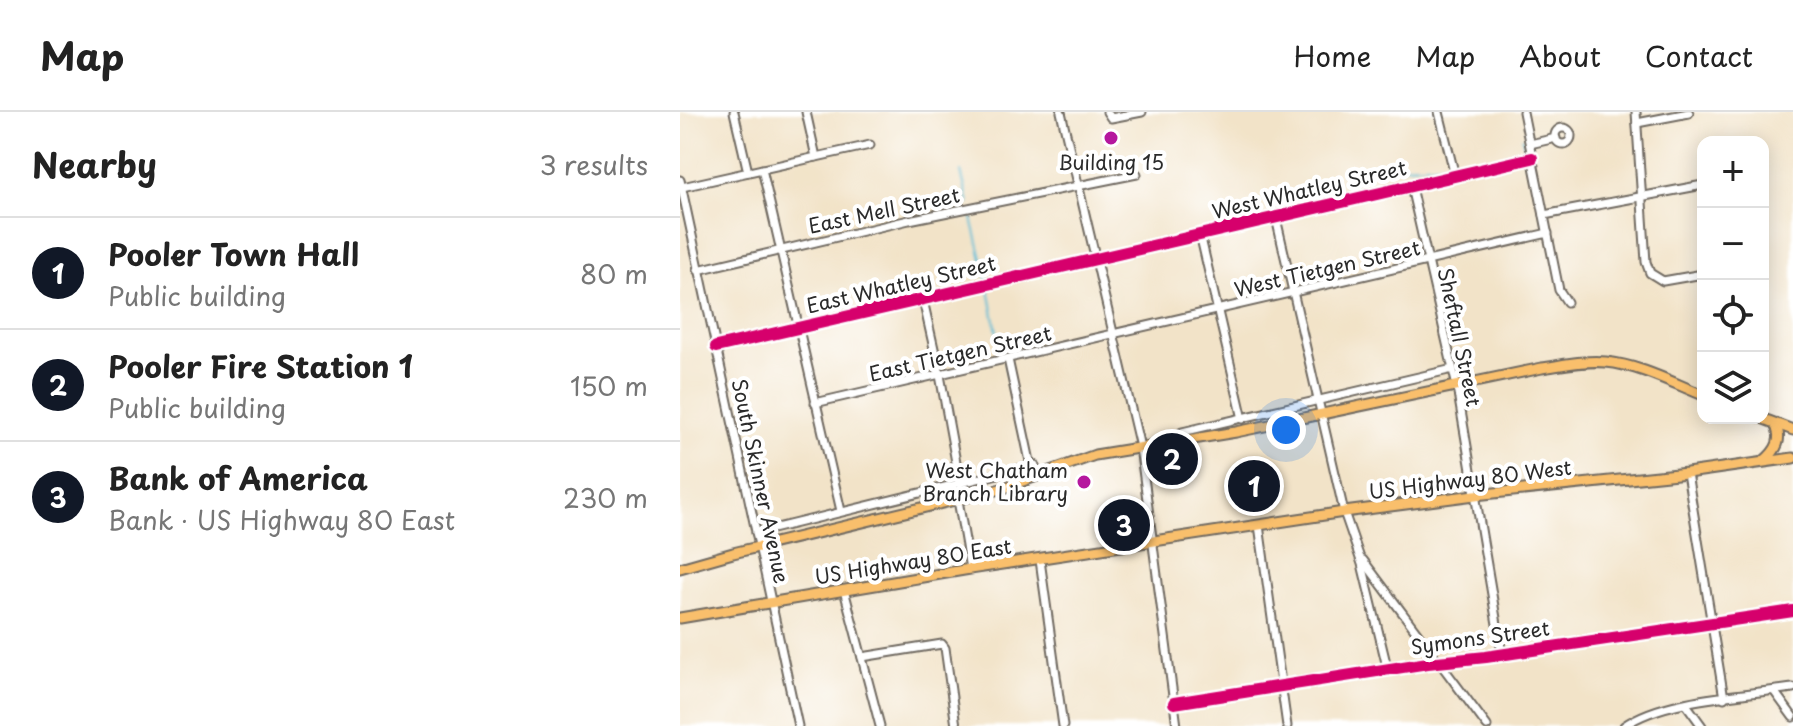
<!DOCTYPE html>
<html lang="en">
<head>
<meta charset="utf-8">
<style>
	:root { --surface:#fff; --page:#f2f2f2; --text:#222; --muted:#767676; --line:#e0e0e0; --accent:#111827 }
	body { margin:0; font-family:"Playpen Sans",sans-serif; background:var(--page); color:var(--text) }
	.controls { position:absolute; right:24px; top:24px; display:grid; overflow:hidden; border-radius:16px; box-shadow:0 4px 20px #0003 }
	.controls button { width:72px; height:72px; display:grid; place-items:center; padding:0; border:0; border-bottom:2px solid var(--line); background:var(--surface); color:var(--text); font:40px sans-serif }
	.you { position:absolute; left:606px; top:318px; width:28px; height:28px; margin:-20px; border:6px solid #fff; border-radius:50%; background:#1a73e8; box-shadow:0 0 0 12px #1a73e833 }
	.badge { display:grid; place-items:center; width:52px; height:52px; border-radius:50%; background:var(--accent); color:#fff; font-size:26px; font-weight:700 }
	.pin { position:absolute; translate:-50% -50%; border:4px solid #fff; box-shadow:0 2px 8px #0006 }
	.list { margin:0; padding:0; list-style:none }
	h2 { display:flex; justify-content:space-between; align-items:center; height:104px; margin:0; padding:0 32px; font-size:34px }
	h2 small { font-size:26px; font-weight:400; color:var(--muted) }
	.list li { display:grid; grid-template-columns:52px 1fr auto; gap:24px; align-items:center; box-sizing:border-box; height:112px; padding:0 32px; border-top:2px solid var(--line) }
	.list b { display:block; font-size:30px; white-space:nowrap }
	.list p { margin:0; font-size:26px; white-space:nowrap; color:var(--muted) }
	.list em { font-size:26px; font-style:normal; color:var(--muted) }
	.icon { flex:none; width:44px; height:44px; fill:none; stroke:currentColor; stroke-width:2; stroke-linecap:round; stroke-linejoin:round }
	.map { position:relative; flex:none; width:1113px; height:614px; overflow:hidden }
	header { display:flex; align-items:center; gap:48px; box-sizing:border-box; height:112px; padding:0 40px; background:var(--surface); border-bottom:2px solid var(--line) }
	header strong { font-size:38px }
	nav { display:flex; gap:44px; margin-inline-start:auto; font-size:28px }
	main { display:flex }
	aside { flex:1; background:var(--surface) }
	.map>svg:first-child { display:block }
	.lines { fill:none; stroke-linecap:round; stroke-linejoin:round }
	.stream { stroke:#57bbd6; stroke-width:2 }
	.minor-casing { stroke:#716b62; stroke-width:11 }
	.major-casing { stroke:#716b62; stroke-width:13 }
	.minor { stroke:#fff; stroke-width:7 }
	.major { stroke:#f9bf6c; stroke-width:9 }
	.cycleway-casing { stroke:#fff; stroke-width:17 }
	.cycleway { stroke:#d6006c; stroke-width:12 }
	.poi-dot { fill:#b5179e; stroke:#fff; stroke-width:3 }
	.labels { text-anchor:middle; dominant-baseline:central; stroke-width:8; stroke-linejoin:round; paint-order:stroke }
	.poi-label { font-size:20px; fill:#2b2b2b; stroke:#fff }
	.street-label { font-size:20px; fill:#2b2b2b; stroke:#fff }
</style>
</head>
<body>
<header>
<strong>Map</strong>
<nav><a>Home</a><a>Map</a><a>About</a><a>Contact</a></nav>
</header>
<main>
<aside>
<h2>Nearby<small>3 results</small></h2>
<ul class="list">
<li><span class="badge">1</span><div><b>Pooler Town Hall</b><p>Public building</p></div><em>80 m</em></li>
<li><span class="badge">2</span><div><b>Pooler Fire Station 1</b><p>Public building</p></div><em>150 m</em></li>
<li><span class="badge">3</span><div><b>Bank of America</b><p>Bank · US Highway 80 East</p></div><em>230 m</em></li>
</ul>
</aside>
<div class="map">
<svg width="1113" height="614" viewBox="0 0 1113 614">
	<rect width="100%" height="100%" fill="#fff"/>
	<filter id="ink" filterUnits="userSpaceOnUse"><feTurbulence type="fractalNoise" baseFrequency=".0125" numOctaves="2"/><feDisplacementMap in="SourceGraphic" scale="16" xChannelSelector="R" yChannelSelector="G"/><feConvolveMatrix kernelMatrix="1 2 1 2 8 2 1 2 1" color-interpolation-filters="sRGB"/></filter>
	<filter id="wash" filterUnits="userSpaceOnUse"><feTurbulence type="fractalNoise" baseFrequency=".006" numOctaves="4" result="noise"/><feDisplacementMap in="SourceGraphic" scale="32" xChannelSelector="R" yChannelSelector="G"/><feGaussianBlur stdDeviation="1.8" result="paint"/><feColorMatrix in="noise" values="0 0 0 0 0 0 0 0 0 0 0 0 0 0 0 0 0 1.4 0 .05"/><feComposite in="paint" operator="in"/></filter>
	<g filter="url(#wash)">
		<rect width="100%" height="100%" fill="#f2e3c8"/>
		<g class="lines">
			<g class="stream">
				<polyline points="776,52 810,51 847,43 842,26"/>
				<polyline points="721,54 767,52"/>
				<polyline points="281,60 289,92"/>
				<polyline points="291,102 307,168"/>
				<polyline points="309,177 321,242"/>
				<polyline points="325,251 337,308"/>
			</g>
		</g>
	</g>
	<g filter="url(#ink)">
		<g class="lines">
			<defs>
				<g id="minor">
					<polyline points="54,0 68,60"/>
					<polyline points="126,0 136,45"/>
					<polyline points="381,0 460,335 497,614"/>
					<polyline points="427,0 431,6 462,0"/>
					<polyline points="759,0 775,64"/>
					<polyline points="843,0 879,178 887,190"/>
					<polyline points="956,0 966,150 970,161 983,169 1023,162"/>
					<polyline points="957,11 1009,1"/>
					<circle cx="883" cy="24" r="8"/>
					<polyline points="850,32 876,26"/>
					<polyline points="82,57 161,399"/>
					<polyline points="0,68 118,614"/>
					<polyline points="2,75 190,33"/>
					<polyline points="731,75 777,275 822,542"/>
					<polyline points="864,103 1023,73"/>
					<polyline points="596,106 664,400 682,452 708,559"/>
					<polyline points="520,122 563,307"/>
					<polyline points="18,158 229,108 457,62"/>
					<polyline points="243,188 260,263 280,372"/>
					<polyline points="36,235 852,46"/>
					<polyline points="328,247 351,354"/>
					<polyline points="135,291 868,121"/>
					<polyline points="502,320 773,257"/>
					<polyline points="1007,361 1044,586"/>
					<polyline points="278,388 290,457"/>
					<polyline points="579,413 607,614"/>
					<polyline points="76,421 355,353"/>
					<polyline points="360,448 383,614"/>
					<polyline points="683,448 807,614"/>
					<polyline points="164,478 200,614"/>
					<polyline points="182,545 262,532 265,536 276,614"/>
					<polyline points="1094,579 1113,605"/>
					<polyline points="494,591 748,551 806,545 1113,499"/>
					<polyline points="1006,592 1022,614"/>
					<path d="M 944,614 C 983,586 1064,583 1113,576"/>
				</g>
				<g id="major">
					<polyline points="1081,306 1113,318"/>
					<path d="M 1084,349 C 1097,338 1103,327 1095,312"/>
					<path d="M 0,456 L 53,441 L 321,377 L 415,343 L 556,320 L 862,256 C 883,253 904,248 926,250 C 959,253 993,271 1023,283"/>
					<polyline points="0,506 290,457 664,400 795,383 1007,361 1113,346"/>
				</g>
			</defs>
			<use href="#minor" class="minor-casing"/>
			<use href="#major" class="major-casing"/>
			<use href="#minor" class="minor"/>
			<use href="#major" class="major"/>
			<defs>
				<g id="cycleway">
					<polyline points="36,235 852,46"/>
					<polyline points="494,591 748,551 806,545 1113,499"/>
				</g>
			</defs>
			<use href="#cycleway" class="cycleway-casing"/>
			<use href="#cycleway" class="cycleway"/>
		</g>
	</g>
	<g class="poi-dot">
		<circle cx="431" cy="26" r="8"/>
		<circle cx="404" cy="370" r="8"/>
	</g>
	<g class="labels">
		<g class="poi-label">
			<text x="431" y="50">Building 15</text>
			<text x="388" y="358" text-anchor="end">West Chatham<tspan x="388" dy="23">Branch Library</tspan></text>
		</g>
		<g class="street-label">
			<text transform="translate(629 77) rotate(-13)">West Whatley Street</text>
			<text transform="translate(204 98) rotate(-12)">East Mell Street</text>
			<text transform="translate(647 156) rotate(-13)">West Tietgen Street</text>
			<text transform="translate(221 172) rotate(-13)">East Whatley Street</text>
			<text transform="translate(780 225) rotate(78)">Sheftall Street</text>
			<text transform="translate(280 241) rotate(-13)">East Tietgen Street</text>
			<text transform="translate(790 367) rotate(-7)">US Highway 80 West</text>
			<text transform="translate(81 369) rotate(78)">South Skinner Avenue</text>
			<text transform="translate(233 449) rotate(-9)">US Highway 80 East</text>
			<text transform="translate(800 525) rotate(-8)">Symons Street</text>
		</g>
	</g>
</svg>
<div class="controls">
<button>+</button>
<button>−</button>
<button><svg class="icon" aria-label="locate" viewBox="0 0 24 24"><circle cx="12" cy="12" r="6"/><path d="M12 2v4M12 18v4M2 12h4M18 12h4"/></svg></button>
<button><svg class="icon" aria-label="layers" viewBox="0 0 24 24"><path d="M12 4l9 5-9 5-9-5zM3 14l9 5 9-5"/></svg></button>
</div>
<div class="you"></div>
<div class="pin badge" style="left:574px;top:374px">1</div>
<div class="pin badge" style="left:492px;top:347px">2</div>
<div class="pin badge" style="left:444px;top:413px">3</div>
</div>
</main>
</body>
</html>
